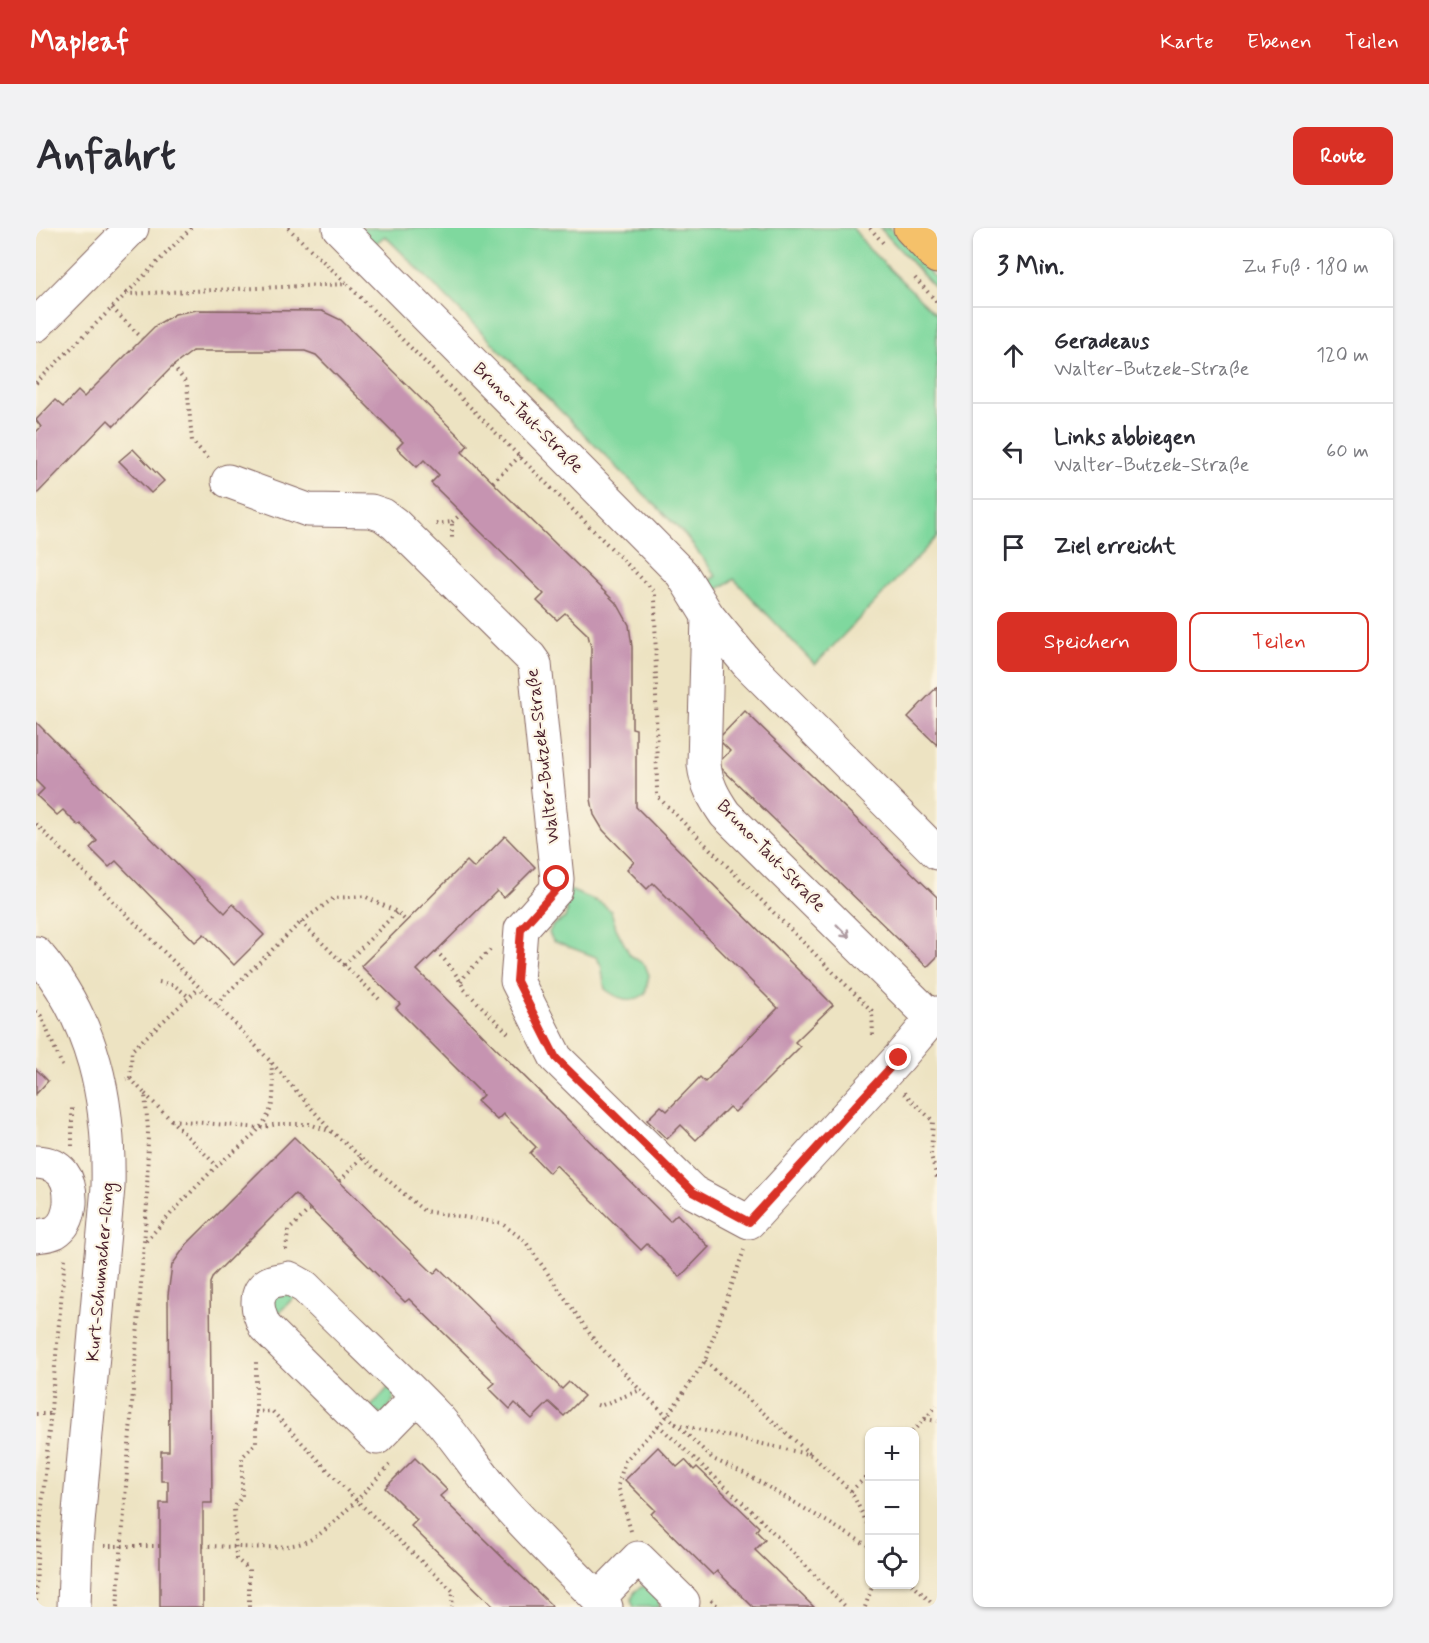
<!DOCTYPE html>
<html lang="de">
<head>
<meta charset="utf-8">
<style>
	:root { --surface:#fff; --page:#f2f2f3; --text:#2b2b33; --muted:#7c7c81; --line:#e1e1e2; --accent:#d93025 }
	body { margin:0; font-family:Mynerve,sans-serif; background:var(--page); color:var(--text) }
	.controls { position:absolute; right:18px; bottom:18px; display:grid; overflow:hidden; border-radius:12px; box-shadow:0 2px 4px #0004 }
	.controls button { width:54px; height:54px; display:grid; place-items:center; padding:0; border:0; border-bottom:2px solid var(--line); background:var(--surface); color:var(--text); font:30px sans-serif }
	.stop { position:absolute; width:18px; height:18px; margin:-14px; border:4px solid #d93025; border-radius:50%; background:#fff }
	.stop.end { background:#d93025; border-color:#fff; box-shadow:0 2px 6px #0008 }
	.list { margin:0; padding:0; list-style:none }
	h2 { display:flex; justify-content:space-between; align-items:center; height:78px; margin:0; padding:0 24px; font-size:26px }
	h2 small { font-size:20px; font-weight:400; color:var(--muted) }
	.list li { display:grid; grid-template-columns:39px 1fr auto; gap:18px; align-items:center; box-sizing:border-box; height:96px; padding:0 24px; border-top:2px solid var(--line) }
	.list b { display:block; font-size:22px; white-space:nowrap }
	.list p { margin:0; font-size:20px; white-space:nowrap; color:var(--muted) }
	.list em { font-size:20px; font-style:normal; color:var(--muted) }
	.actions { display:flex; gap:12px; padding:18px 24px }
	.actions a { flex:1; padding:14px 0; border:2px solid var(--accent); border-radius:12px; text-align:center; font-size:21px; color:var(--accent) }
	.actions .main { background:var(--accent); color:#fff }
	.icon { flex:none; width:33px; height:33px; fill:none; stroke:currentColor; stroke-width:2; stroke-linecap:round; stroke-linejoin:round }
	.map { position:relative; flex:none; width:901px; height:1379px; overflow:hidden; border-radius:12px }
	header { display:flex; align-items:center; gap:36px; box-sizing:border-box; height:84px; padding:0 30px; background:var(--accent); color:#fff }
	header strong { font-size:28px }
	nav { display:flex; gap:33px; margin-inline-start:auto; font-size:21px }
	.intro { display:flex; align-items:center; justify-content:space-between; box-sizing:border-box; height:144px; padding:0 36px }
	h1 { margin:0; font-size:42px }
	.button { padding:15px 27px; border-radius:12px; background:var(--accent); color:#fff; font-size:21px; font-weight:700 }
	main { display:flex; gap:36px; padding:0 36px }
	aside { flex:1; background:var(--surface); border-radius:12px; box-shadow:0 2px 4px #0004 }
	.map>svg:first-child { display:block }
	.green { fill:#7fd89e; stroke:#647c64; stroke-width:1.5 }
	.building { fill:#c694b1 }
	.lines { fill:none; stroke-linecap:round; stroke-linejoin:round }
	.minor-casing { stroke:#836460; stroke-width:35 }
	.major-casing { stroke:#836460; stroke-width:35 }
	.path { stroke:#836460; stroke-width:4; stroke-dasharray:1.5 4.5; stroke-linecap:butt }
	.minor { stroke:#fff; stroke-width:33 }
	.major { stroke:#f5c16b; stroke-width:33 }
	.oneway { stroke:#ae9aa0 }
	.route { stroke:#d93025; stroke-width:8 }
	.labels { text-anchor:middle; dominant-baseline:central; stroke-width:4.5; stroke-linejoin:round; paint-order:stroke }
	.street-label { font-size:18px; fill:#4a1f2b; stroke:#fcf5e5 }
</style>
</head>
<body>
<header>
<strong>Mapleaf</strong>
<nav><a>Karte</a><a>Ebenen</a><a>Teilen</a></nav>
</header>
<div class="intro"><h1>Anfahrt</h1><a class="button">Route</a></div>
<main>
<div class="map">
<svg width="901" height="1379" viewBox="0 0 901 1379">
	<rect width="100%" height="100%" fill="#fcf5e5"/>
	<filter id="ink" filterUnits="userSpaceOnUse"><feTurbulence type="fractalNoise" baseFrequency=".0167" numOctaves="2"/><feDisplacementMap in="SourceGraphic" scale="12" xChannelSelector="R" yChannelSelector="G"/><feConvolveMatrix kernelMatrix="1 2 1 2 8 2 1 2 1" color-interpolation-filters="sRGB"/></filter>
	<filter id="wash" filterUnits="userSpaceOnUse"><feTurbulence type="fractalNoise" baseFrequency=".008" numOctaves="4" result="noise"/><feDisplacementMap in="SourceGraphic" scale="24" xChannelSelector="R" yChannelSelector="G"/><feGaussianBlur stdDeviation="1.35" result="paint"/><feColorMatrix in="noise" values="0 0 0 0 0 0 0 0 0 0 0 0 0 0 0 0 0 1.4 0 .05"/><feComposite in="paint" operator="in"/></filter>
	<g filter="url(#wash)">
		<rect width="100%" height="100%" fill="#ede3c2"/>
		<g class="green">
			<polygon points="317,0 817,0 833,21 901,87 901,309 779,437 698,351 678,364 672,365 666,357 680,348 650,308 349,8 336,18"/>
			<polygon points="844,0 854,0 901,52 901,62"/>
			<path d="M 531,661 L 565,675 L 575,683 L 580,700 L 594,727 L 609,737 L 613,747 L 609,766 C 595,776 582,771 569,761 L 565,737 L 560,729 L 517,713 L 513,705 L 516,698 L 529,690 L 531,683 L 526,673 Z"/>
			<polygon points="262,1065 238,1090 232,1069"/>
			<polygon points="353,1159 357,1164 358,1172 348,1186 338,1187 330,1184"/>
			<polygon points="607,1358 624,1367 623,1379 598,1379 595,1373 599,1363"/>
		</g>
		<g id="blocks">
			<g class="building">
				<polygon points="161,82 286,83 305,92 432,217 426,224 582,377 593,397 596,419 596,500 600,501 600,579 797,777 759,814 764,819 699,884 693,879 660,912 645,897 631,911 611,892 625,878 631,883 664,849 669,854 742,780 617,655 611,661 591,641 598,634 567,602 558,587 555,571 555,419 552,407 529,385 521,392 501,373 508,366 395,255 403,247 388,232 381,239 361,220 367,214 280,127 269,123 157,123 137,138 78,198 72,192 0,267 0,204 5,199 0,192 19,172 27,179 42,163 48,169 120,97 139,86"/>
				<polygon points="97,221 128,253 115,265 83,233"/>
				<polygon points="901,459 901,517 872,489"/>
				<polygon points="709,483 901,669 901,729 891,739 681,536 694,523 682,511"/>
				<polygon points="0,494 189,685 197,676 228,707 198,737 168,706 159,714 80,633 73,639 54,620 61,613 45,596 43,598 27,582 21,587 1,568 8,561 0,553"/>
				<polygon points="469,608 499,639 468,670 461,663 381,742 634,993 641,986 673,1019 644,1049 611,1016 605,1022 520,937 513,945 494,925 500,919 467,886 461,892 441,873 447,867 360,780 364,776 325,738 431,633 438,640"/>
				<polygon points="0,841 12,853 0,866"/>
				<polygon points="258,909 398,1046 403,1040 526,1161 533,1154 548,1168 528,1188 513,1174 496,1191 479,1175 474,1181 453,1160 459,1155 373,1071 369,1074 259,966 177,1048 174,1055 176,1275 167,1275 167,1379 124,1379 124,1275 132,1275 132,1253 125,1253 125,1223 133,1223 132,1067 136,1037 151,1016"/>
				<polygon points="622,1219 641,1239 649,1232 658,1242 661,1239 723,1299 720,1303 729,1312 719,1322 778,1379 717,1379 681,1343 677,1347 615,1286 619,1282 589,1252"/>
				<polygon points="379,1230 411,1262 404,1268 516,1378 515,1379 458,1379 375,1298 381,1292 349,1260"/>
			</g>
		</g>
	</g>
	<g filter="url(#ink)">
		<use href="#blocks" fill-opacity="0" stroke="#836460" stroke-width="1.5"/>
		<g class="lines">
			<defs>
				<g id="minor">
					<polyline points="303,0 646,346 672,388 711,435 901,625"/>
					<polyline points="0,97 96,0"/>
					<polyline points="192,253 272,282 335,283 347,287 359,296 494,429 499,436 500,446 521,651 520,662 485,701 481,753 520,830 657,964 713,994 863,830 901,785"/>
					<path d="M 672,388 L 668,536 C 670,556 678,570 689,586 L 897,791"/>
					<path d="M 0,725 C 58,792 74,873 72,959 L 40,1318 L 38,1379"/>
					<path d="M 0,934 C 26,935 35,951 34,975 C 33,986 29,998 19,1004 C 13,1007 6,1007 0,1008"/>
					<path d="M 381,1169 L 341,1210 L 229,1099 C 222,1085 216,1065 233,1055 C 238,1052 247,1052 253,1050 L 269,1059 C 313,1103 359,1145 402,1190 C 424,1215 442,1244 464,1269 C 494,1304 529,1337 562,1371"/>
					<polyline points="570,1379 562,1371 602,1330 647,1374 642,1379"/>
				</g>
				<polyline id="major" points="874,0 901,29"/>
			</defs>
			<use href="#minor" class="minor-casing"/>
			<use href="#major" class="major-casing"/>
			<g class="path">
				<polyline points="252,0 310,55"/>
				<polyline points="834,0 848,16"/>
				<polyline points="879,50 901,74"/>
				<polyline points="91,65 155,0"/>
				<polyline points="76,80 106,110"/>
				<polyline points="137,138 151,156 156,213 174,232"/>
				<polyline points="0,155 90,66 311,56 619,364 621,568 836,783 837,808"/>
				<polyline points="457,254 484,228"/>
				<polyline points="416,294 426,285"/>
				<polyline points="400,296 416,294 416,312"/>
				<polyline points="0,596 180,776 235,834 296,904 388,983 465,995 489,1013 559,1113 604,1162 677,1231 708,1245 834,1319"/>
				<polyline points="265,694 344,772"/>
				<path d="M 400,723 C 411,734 422,747 428,761 L 475,808"/>
				<polyline points="308,737 361,684"/>
				<polyline points="123,754 138,757 153,769"/>
				<polyline points="425,754 430,746 454,722"/>
				<polyline points="180,776 265,694 298,670 328,668 361,684 370,693"/>
				<polyline points="0,783 5,788 28,842"/>
				<polyline points="94,850 96,822 163,760"/>
				<polyline points="868,865 897,893 895,927 901,950"/>
				<polyline points="109,866 181,938"/>
				<polyline points="135,892 224,900 241,896 273,896 296,904"/>
				<polyline points="36,918 36,880"/>
				<polyline points="304,953 326,929"/>
				<path d="M 110,1013 C 133,988 156,962 181,938 C 198,922 223,908 233,885 C 240,869 237,852 235,835"/>
				<polyline points="250,1022 252,1003 274,981"/>
				<polyline points="669,1133 774,1226"/>
				<polyline points="561,1177 564,1178 604,1162"/>
				<polyline points="219,1184 236,1183 320,1272 417,1363 416,1379"/>
				<polyline points="0,1186 15,1186"/>
				<polyline points="889,1191 901,1193"/>
				<polyline points="639,1196 775,1227 815,1263 834,1301"/>
				<polyline points="622,1197 721,1288 810,1379"/>
				<polyline points="876,1204 901,1178"/>
				<polyline points="815,1263 834,1245"/>
				<polyline points="595,1303 582,1258 589,1233 632,1187 669,1133 708,1022"/>
				<polyline points="68,1318 124,1318"/>
				<path d="M 167,1318 C 193,1318 245,1323 269,1314 C 293,1306 335,1256 354,1237"/>
				<polyline points="876,1356 900,1379"/>
				<polyline points="675,1372 683,1379"/>
				<polyline points="0,1379 1,1332 29,1030"/>
				<polyline points="81,1379 111,975 112,902 109,866 94,850 90,851"/>
				<polyline points="213,1379 213,1341 200,1331 198,1280 206,1268 206,1229 220,1215 220,1131"/>
				<polyline points="829,1379 837,1356"/>
			</g>
			<use href="#minor" class="minor"/>
			<use href="#major" class="major"/>
		</g>
		<defs><path id="oneway-shaft" d="M-6 0H5M1.5-3L5.5 0L1.5 3" fill="none" stroke-width="1.6" stroke-linecap="round" stroke-linejoin="round" transform="scale(1.5)"/></defs>
		<use class="oneway" href="#oneway-shaft" transform="translate(807 703) rotate(45)"/>
	</g>
	<g class="lines" filter="url(#ink)">
		<polyline class="route" points="521,651 520,662 485,701 481,753 520,830 657,964 713,994 863,830"/>
	</g>
	<g class="labels">
		<g class="street-label">
			<text transform="translate(492 190) rotate(45)">Bruno-Taut-Straße</text>
			<text transform="translate(507 528) rotate(-97)">Walter-Butzek-Straße</text>
			<text transform="translate(735 628) rotate(46)">Bruno-Taut-Straße</text>
			<text transform="translate(65 1044) rotate(-85)">Kurt-Schumacher-Ring</text>
		</g>
	</g>
</svg>
<div class="controls">
<button>+</button>
<button>−</button>
<button><svg class="icon" aria-label="locate" viewBox="0 0 24 24"><circle cx="12" cy="12" r="6"/><path d="M12 2v4M12 18v4M2 12h4M18 12h4"/></svg></button>
</div>
<div class="stop" style="left:521px;top:651px"></div>
<div class="stop end" style="left:863px;top:830px"></div>
</div>
<aside>
<h2>3 Min.<small>Zu Fuß · 180 m</small></h2>
<ul class="list">
<li><svg class="icon" aria-label="ahead" viewBox="0 0 24 24"><path d="M12 20V5M6 11l6-6 6 6"/></svg><div><b>Geradeaus</b><p>Walter-Butzek-Straße</p></div><em>120 m</em></li>
<li><svg class="icon" aria-label="left" viewBox="0 0 24 24"><path d="M17 20v-9H6M10 6l-5 5 5 5"/></svg><div><b>Links abbiegen</b><p>Walter-Butzek-Straße</p></div><em>60 m</em></li>
<li><svg class="icon" aria-label="arrive" viewBox="0 0 24 24"><path d="M6 21V4h12l-3 4 3 4H6"/></svg><div><b>Ziel erreicht</b></div></li>
</ul>
<div class="actions"><a class="main">Speichern</a><a>Teilen</a></div>
</aside>
</main>
</body>
</html>
